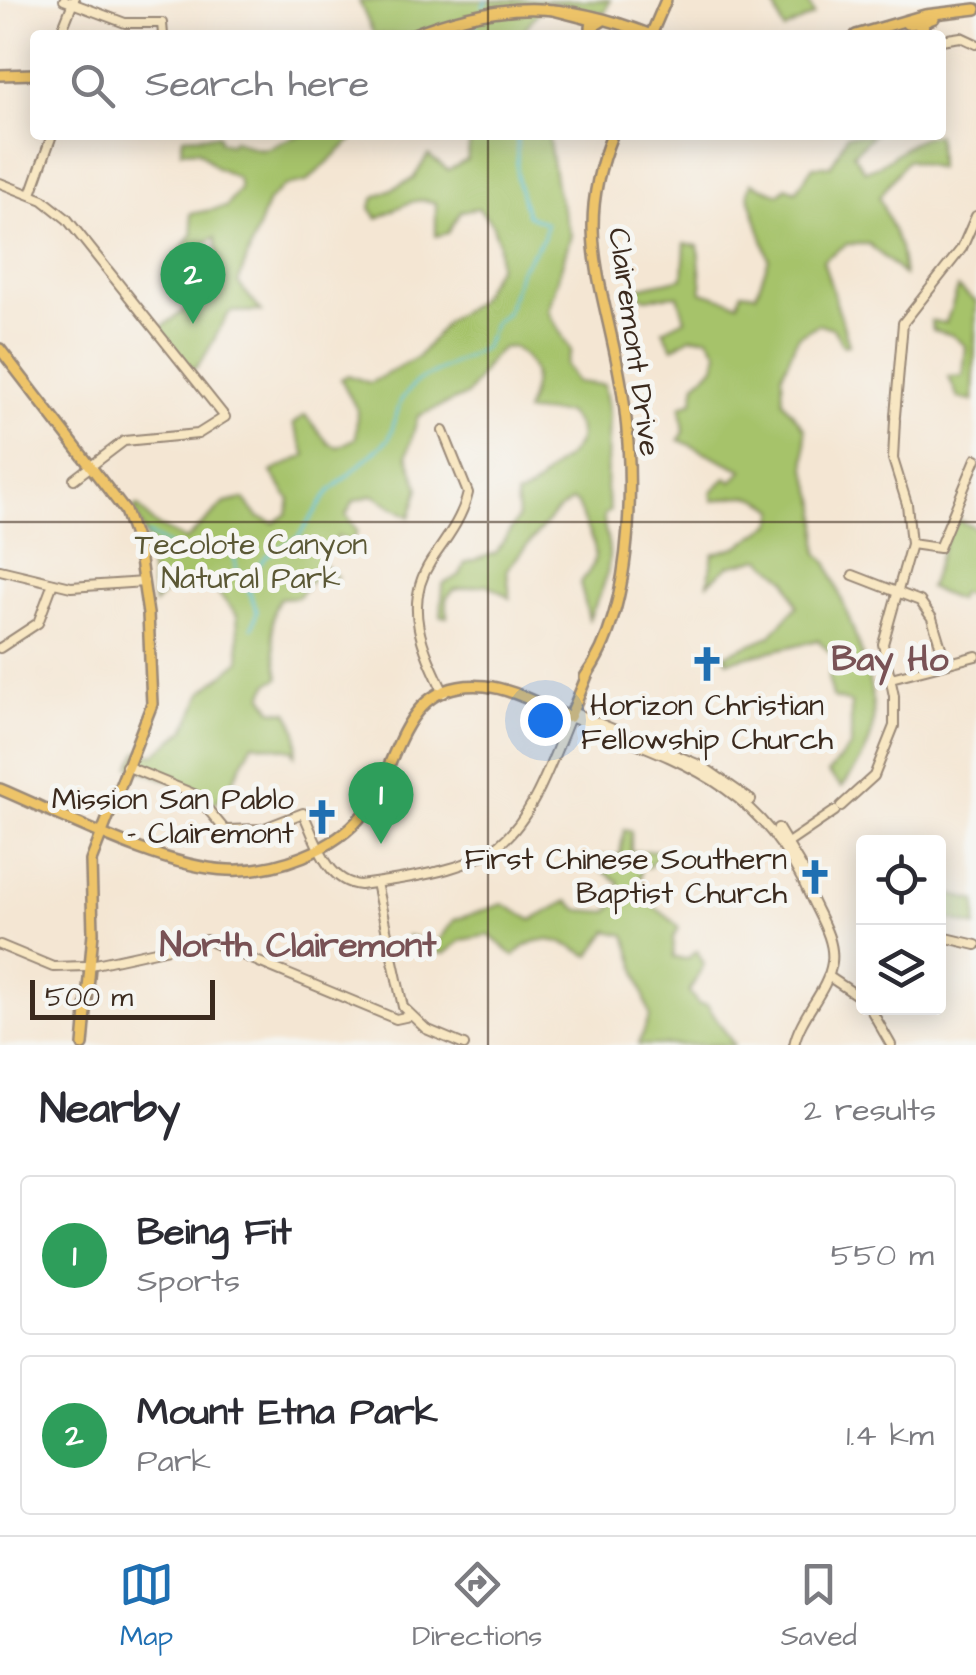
<!DOCTYPE html>
<html lang="en">
<head>
<meta charset="utf-8">
<style>
	:root { --surface:#fff; --page:#f2f2f3; --text:#2b2b33; --muted:#7c7c81; --line:#e1e1e2; --accent:#1f6fb2 }
	body { margin:0; font-family:"Architects Daughter",sans-serif; background:var(--page); color:var(--text) }
	.controls { position:absolute; right:30px; bottom:30px; display:grid; overflow:hidden; border-radius:10px; box-shadow:0 5px 25px #0003 }
	.controls button { width:90px; height:90px; display:grid; place-items:center; padding:0; border:0; border-bottom:2px solid var(--line); background:var(--surface); color:var(--text); font:50px sans-serif }
	.scale { position:absolute; left:30px; bottom:25px; width:185px; box-sizing:border-box; padding-left:10px; border:5px solid #3b2a1e; border-top:0; font-size:28px; line-height:35px; white-space:nowrap; color:#3b2a1e; -webkit-text-stroke:8px #f6f6f2; paint-order:stroke }
	.you { position:absolute; left:545px; top:720px; width:35px; height:35px; margin:-25px; border:8px solid #fff; border-radius:50%; background:#1a73e8; box-shadow:0 0 0 15px #1a73e833 }
	.badge { display:grid; place-items:center; width:65px; height:65px; border-radius:50%; background:var(--accent); color:#fff; font-size:32px; font-weight:700 }
	.pin { position:absolute; translate:-50% -82px; filter:drop-shadow(0 2px 5px #0008) }
	.pin::after { content:''; position:absolute; top:52px; width:35px; height:30px; background:inherit; clip-path:polygon(0 0,100% 0,50% 100%) }
	.list { margin:0; padding:0; list-style:none }
	h2 { display:flex; justify-content:space-between; align-items:center; height:130px; margin:0; padding:0 40px; font-size:42px }
	h2 small { font-size:32px; font-weight:400; color:var(--muted) }
	.list li { display:grid; grid-template-columns:65px 1fr auto; gap:30px; align-items:center; box-sizing:border-box; height:160px; margin:0 20px 20px; padding:0 20px; border:2px solid var(--line); border-radius:10px }
	.list b { display:block; font-size:38px; white-space:nowrap }
	.list p { margin:0; font-size:32px; white-space:nowrap; color:var(--muted) }
	.list em { font-size:32px; font-style:normal; color:var(--muted) }
	.icon { flex:none; width:55px; height:55px; fill:none; stroke:currentColor; stroke-width:2; stroke-linecap:round; stroke-linejoin:round }
	.map { position:relative; flex:none; width:976px; height:1045px; overflow:hidden }
	.search { position:absolute; background:var(--surface); box-shadow:0 5px 25px #0003; left:30px; right:30px; top:30px; height:110px; display:flex; align-items:center; gap:25px; box-sizing:border-box; padding:0 35px; border-radius:10px; color:var(--muted); font-size:38px }
	.sheet { height:490px; background:var(--surface) }
	nav { display:flex; justify-content:space-around; align-items:center; box-sizing:border-box; height:140px; border-top:2px solid var(--line); background:var(--surface); font-size:28px; color:var(--muted) }
	nav a { display:grid; justify-items:center; gap:5px }
	nav .on { color:var(--accent) }
	.map>svg:first-child { display:block }
	.green { fill:#a6c36a; stroke:#707644; stroke-width:2.5 }
	.lines { fill:none; stroke-linecap:round; stroke-linejoin:round }
	.stream { stroke:#60c3de; stroke-width:2.5 }
	.secondary-casing { stroke:#988878; stroke-width:12 }
	.primary-casing { stroke:#988878; stroke-width:14 }
	.secondary { stroke:#f8e7c3; stroke-width:8 }
	.primary { stroke:#eec469; stroke-width:9 }
	.grid { fill:none; stroke:#3b2a1e; stroke-width:2.5; stroke-opacity:0.55 }
	.labels { text-anchor:middle; dominant-baseline:central; stroke-width:10; stroke-linejoin:round; paint-order:stroke }
	.street-label { font-size:30px; fill:#3b2a1e; stroke:#f6f6f2 }
	.park-label { font-size:30px; fill:#5b5835; stroke:#f6f6f2 }
	.poi-label { font-size:30px; fill:#3b2a1e; stroke:#f6f6f2; text-anchor:end }
	.quarter-label { font-size:35px; font-weight:bold; fill:#795255; stroke:#f6f6f2 }
</style>
</head>
<body>
<div class="map">
<svg width="976" height="1045" viewBox="0 0 976 1045">
	<rect width="100%" height="100%" fill="#f6f6f2"/>
	<filter id="ink" filterUnits="userSpaceOnUse"><feTurbulence type="fractalNoise" baseFrequency=".01" numOctaves="2"/><feDisplacementMap in="SourceGraphic" scale="20" xChannelSelector="R" yChannelSelector="G"/><feConvolveMatrix kernelMatrix="1 2 1 2 8 2 1 2 1" color-interpolation-filters="sRGB"/></filter>
	<filter id="wash" filterUnits="userSpaceOnUse"><feTurbulence type="fractalNoise" baseFrequency=".0048" numOctaves="4" result="noise"/><feDisplacementMap in="SourceGraphic" scale="40" xChannelSelector="R" yChannelSelector="G"/><feGaussianBlur stdDeviation="2.25" result="paint"/><feColorMatrix in="noise" values="0 0 0 0 0 0 0 0 0 0 0 0 0 0 0 0 0 1.4 0 .05"/><feComposite in="paint" operator="in"/></filter>
	<g filter="url(#wash)">
		<rect width="100%" height="100%" fill="#f4e6d3"/>
		<g class="green">
			<polygon points="610,0 605,13 546,2 520,35 374,35 359,1"/>
			<polygon points="807,0 814,15 784,30 772,0"/>
			<path d="M 218,135 L 220,142 L 230,144 L 233,140 C 276,159 268,142 301,135 C 316,132 335,135 350,135 L 352,140 L 306,182 L 284,186 L 268,201 L 238,283 L 261,311 L 230,312 C 218,328 204,365 192,370 L 159,329 L 209,292 L 212,277 L 220,272 L 215,237 L 193,252 L 177,256 L 193,233 L 190,214 L 226,207 L 240,189 L 238,178 L 215,167 L 198,150 L 181,151 L 183,137 Z"/>
			<path d="M 471,135 L 548,135 L 557,192 L 571,235 L 548,311 L 571,351 L 566,365 L 576,382 L 604,385 L 609,414 L 606,489 L 610,511 L 604,515 C 603,530 610,542 609,556 C 609,578 598,599 589,619 L 580,583 C 611,548 586,541 578,504 L 572,501 L 556,512 L 507,569 L 510,598 L 487,584 L 454,590 L 447,597 L 447,617 L 441,616 L 443,584 L 460,575 L 465,563 L 496,553 L 518,518 L 516,496 C 539,489 541,476 559,463 C 579,449 589,433 567,413 L 525,412 C 536,384 541,366 513,347 L 502,348 C 484,363 481,377 467,395 L 418,416 L 407,455 L 419,488 L 410,517 L 373,495 L 354,501 L 346,515 L 357,531 L 352,543 L 338,536 L 319,561 L 337,577 L 326,583 L 312,579 L 298,597 L 280,598 C 265,618 276,654 279,678 L 269,683 L 263,696 L 272,710 L 288,712 C 297,727 301,738 295,755 L 293,750 L 253,743 L 231,784 L 211,808 L 198,791 L 130,766 L 139,751 L 154,755 L 185,730 L 203,691 L 240,661 L 237,615 L 213,587 L 168,590 L 154,604 L 147,540 L 134,508 L 138,506 L 154,524 L 186,540 L 225,503 L 244,499 L 258,517 L 274,523 L 287,514 L 290,500 L 271,472 L 306,455 L 293,424 L 305,415 L 329,444 L 338,447 L 356,438 L 357,410 L 341,379 L 348,375 L 370,383 L 418,357 L 448,320 L 476,302 L 498,266 L 499,244 L 492,223 L 478,208 L 461,211 L 448,233 L 436,236 L 436,203 C 414,194 397,210 377,218 L 370,208 L 375,197 L 413,179 L 428,155 L 448,170 L 467,160 Z"/>
			<path d="M 847,135 L 873,135 L 853,154 L 865,171 C 893,164 908,135 937,135 L 938,168 L 907,160 L 879,197 L 900,248 L 904,275 L 869,244 L 847,244 L 823,260 L 849,344 L 843,345 L 833,328 L 819,324 L 798,336 L 782,374 L 783,401 L 805,429 L 806,469 L 818,506 L 818,553 L 828,564 C 844,609 881,684 872,731 C 868,753 855,770 842,787 L 828,773 L 851,746 L 851,703 L 833,698 L 828,677 L 836,659 L 818,640 L 728,661 L 724,655 L 770,636 L 797,606 L 787,580 L 761,558 L 729,566 L 708,583 L 713,554 L 739,546 L 773,523 L 776,510 C 754,491 740,495 713,501 L 711,492 L 726,478 L 732,482 L 743,470 L 679,440 L 684,432 L 681,406 L 693,401 L 696,383 L 715,366 L 718,352 L 708,337 L 690,337 L 673,348 L 663,330 L 685,319 L 678,295 L 645,298 L 633,289 L 683,278 L 685,243 L 698,246 L 702,292 L 738,303 L 742,292 L 756,294 L 769,259 L 748,193 L 751,183 L 779,194 L 786,187 L 796,191 L 813,166 L 831,166 Z"/>
			<polygon points="958,288 976,302 973,401 958,398 949,377 963,376 966,346 952,335 933,330 931,321 946,323"/>
			<polygon points="953,518 976,528 976,597 960,593 957,600 929,588"/>
			<path d="M 624,830 L 631,831 L 631,852 L 663,850 L 649,867 L 641,866 C 636,911 657,901 679,928 L 673,938 L 674,958 L 687,959 L 697,951 L 704,964 L 689,992 L 698,1004 L 707,1005 L 734,1045 L 638,1045 L 650,1016 L 626,935 L 608,931 L 590,956 C 561,941 539,929 514,956 L 489,935 L 462,940 L 444,954 L 411,945 L 408,936 L 437,943 L 454,920 L 503,904 L 532,920 L 568,901 L 579,910 L 608,912 L 618,899 L 619,882 L 597,867 L 602,856 L 620,855 Z"/>
			<polygon points="938,891 976,901 976,927 939,916"/>
		</g>
		<g class="lines">
			<g class="stream">
				<polyline points="483,6 487,0"/>
				<polyline points="475,18 476,35"/>
				<polyline points="147,534 193,559 227,550 234,556 237,572 250,575 267,556 298,537 329,492 389,439 401,400 416,382 484,348 495,322 507,312 520,270 544,237 546,223 527,215 517,180 517,135"/>
				<polyline points="244,578 257,611 252,628"/>
			</g>
		</g>
	</g>
	<g filter="url(#ink)">
		<g class="lines">
			<defs>
				<g id="secondary">
					<polyline points="64,0 125,23 162,23 163,35"/>
					<polyline points="60,35 74,0"/>
					<polyline points="941,40 961,37 976,44"/>
					<polyline points="0,183 43,200 67,219 225,417 198,434 124,441 74,479"/>
					<polyline points="31,194 52,135"/>
					<polyline points="895,416 903,323 962,248 976,216"/>
					<path d="M 443,431 L 468,493 C 462,519 446,539 431,561 C 402,606 423,649 444,693"/>
					<polyline points="911,544 939,548 976,459"/>
					<polyline points="0,570 71,587 144,582"/>
					<polyline points="853,575 920,601 932,618 945,661"/>
					<polyline points="0,648 38,623 53,583"/>
					<polyline points="891,678 976,656"/>
					<polyline points="572,712 702,766 751,800"/>
					<path d="M 126,766 L 196,795 L 225,830 L 262,829 L 303,813 C 316,840 326,882 360,885 C 507,865 517,851 570,717 C 681,762 758,780 811,898 C 820,918 835,940 832,962 C 828,992 800,1015 794,1045"/>
					<polyline points="841,806 874,776 894,726 894,696 883,644 911,544 907,504 893,459 895,420"/>
					<polyline points="778,828 807,876"/>
					<polyline points="788,843 835,811"/>
					<polyline points="376,883 403,1007 426,1029 464,1045"/>
					<polyline points="938,936 976,945"/>
					<polyline points="0,945 53,967 86,966"/>
					<polyline points="91,965 206,940 396,1019 410,1016"/>
					<polyline points="828,976 864,1000"/>
					<polyline points="870,1008 891,1045"/>
				</g>
				<g id="primary">
					<polyline points="553,10 592,20 591,28 602,21"/>
					<polyline points="907,24 917,23 923,30 924,22 934,18"/>
					<path d="M 411,35 C 499,0 563,0 651,35"/>
					<polyline points="651,35 666,0"/>
					<polyline points="856,35 925,15 976,9"/>
					<polyline points="0,75 35,74"/>
					<polyline points="0,349 125,511 138,547 148,614 152,704 91,861 93,933 83,1045"/>
					<path d="M 585,677 C 637,606 636,456 619,373 C 602,281 574,228 612,135"/>
					<path d="M 0,789 C 62,815 163,868 228,870 C 276,872 334,851 364,813 C 401,764 399,678 485,686 C 514,689 543,707 570,717 L 588,673"/>
				</g>
			</defs>
			<use href="#secondary" class="secondary-casing"/>
			<use href="#primary" class="primary-casing"/>
			<use href="#secondary" class="secondary"/>
			<use href="#primary" class="primary"/>
		</g>
	</g>
	<path class="grid" d="M 488,0 L 488,35M 488,135 L 488,1045M 0,522 L 976,522"/>
	<defs>
		<symbol id="church-bare" viewBox="-9 -9 18 18"><path d="M-1.2-6h2.4v3.5h3.3v2.4h-3.3V6h-2.4V-.1h-3.3v-2.4h3.3Z" fill="#1f6fb2" stroke="#f6f6f2" stroke-width="2.5" paint-order="stroke"/></symbol>
	</defs>
	<g fill-rule="evenodd">
		<use href="#church-bare" x="682" y="639" width="50" height="50"/>
		<use href="#church-bare" x="297" y="792" width="50" height="50"/>
		<use href="#church-bare" x="790" y="852" width="50" height="50"/>
	</g>
	<g class="labels">
		<g class="street-label">
			<text transform="translate(634 342) rotate(82)">Clairemont Drive</text>
		</g>
		<g class="park-label">
			<text x="251" y="545">Tecolote Canyon<tspan x="251" dy="34">Natural Park</tspan></text>
		</g>
		<g class="poi-label">
			<text x="707" y="706" text-anchor="middle">Horizon Christian<tspan x="707" dy="34">Fellowship Church</tspan></text>
			<text x="294" y="800">Mission San Pablo<tspan x="294" dy="34">- Clairemont</tspan></text>
			<text x="787" y="860">First Chinese Southern<tspan x="787" dy="34">Baptist Church</tspan></text>
		</g>
		<g class="quarter-label">
			<text x="890" y="659">Bay Ho</text>
			<text x="298" y="945">North Clairemont</text>
		</g>
	</g>
</svg>
<div class="controls">
<button><svg class="icon" aria-label="locate" viewBox="0 0 24 24"><circle cx="12" cy="12" r="6"/><path d="M12 2v4M12 18v4M2 12h4M18 12h4"/></svg></button>
<button><svg class="icon" aria-label="layers" viewBox="0 0 24 24"><path d="M12 4l9 5-9 5-9-5zM3 14l9 5 9-5"/></svg></button>
</div>
<div class="scale">500 m</div>
<div class="you"></div>
<div class="pin badge" style="left:381px;top:844px;background:#2e9e5b">1</div>
<div class="pin badge" style="left:193px;top:324px;background:#2e9e5b">2</div>
<div class="search"><svg class="icon" aria-label="search" viewBox="0 0 24 24"><circle cx="10" cy="10" r="6"/><path d="M15 15l6 6"/></svg>Search here</div>
</div>
<section class="sheet">
<h2>Nearby<small>2 results</small></h2>
<ul class="list">
<li><span class="badge" style="background:#2e9e5b">1</span><div><b>Being Fit</b><p>Sports</p></div><em>550 m</em></li>
<li><span class="badge" style="background:#2e9e5b">2</span><div><b>Mount Etna Park</b><p>Park</p></div><em>1.4 km</em></li>
</ul>
</section>
<nav>
<a class="on"><svg class="icon" aria-label="map" viewBox="0 0 24 24"><path d="M3 6l6-2 6 2 6-2v14l-6 2-6-2-6 2zM9 4v14M15 6v14"/></svg>Map</a>
<a><svg class="icon" aria-label="directions" viewBox="0 0 24 24"><path d="M12 3l9 9-9 9-9-9zM9 14v-3h6M13 9l2 2-2 2"/></svg>Directions</a>
<a><svg class="icon" aria-label="saved" viewBox="0 0 24 24"><path d="M7 4h10v16l-5-4-5 4z"/></svg>Saved</a>
</nav>
</body>
</html>
